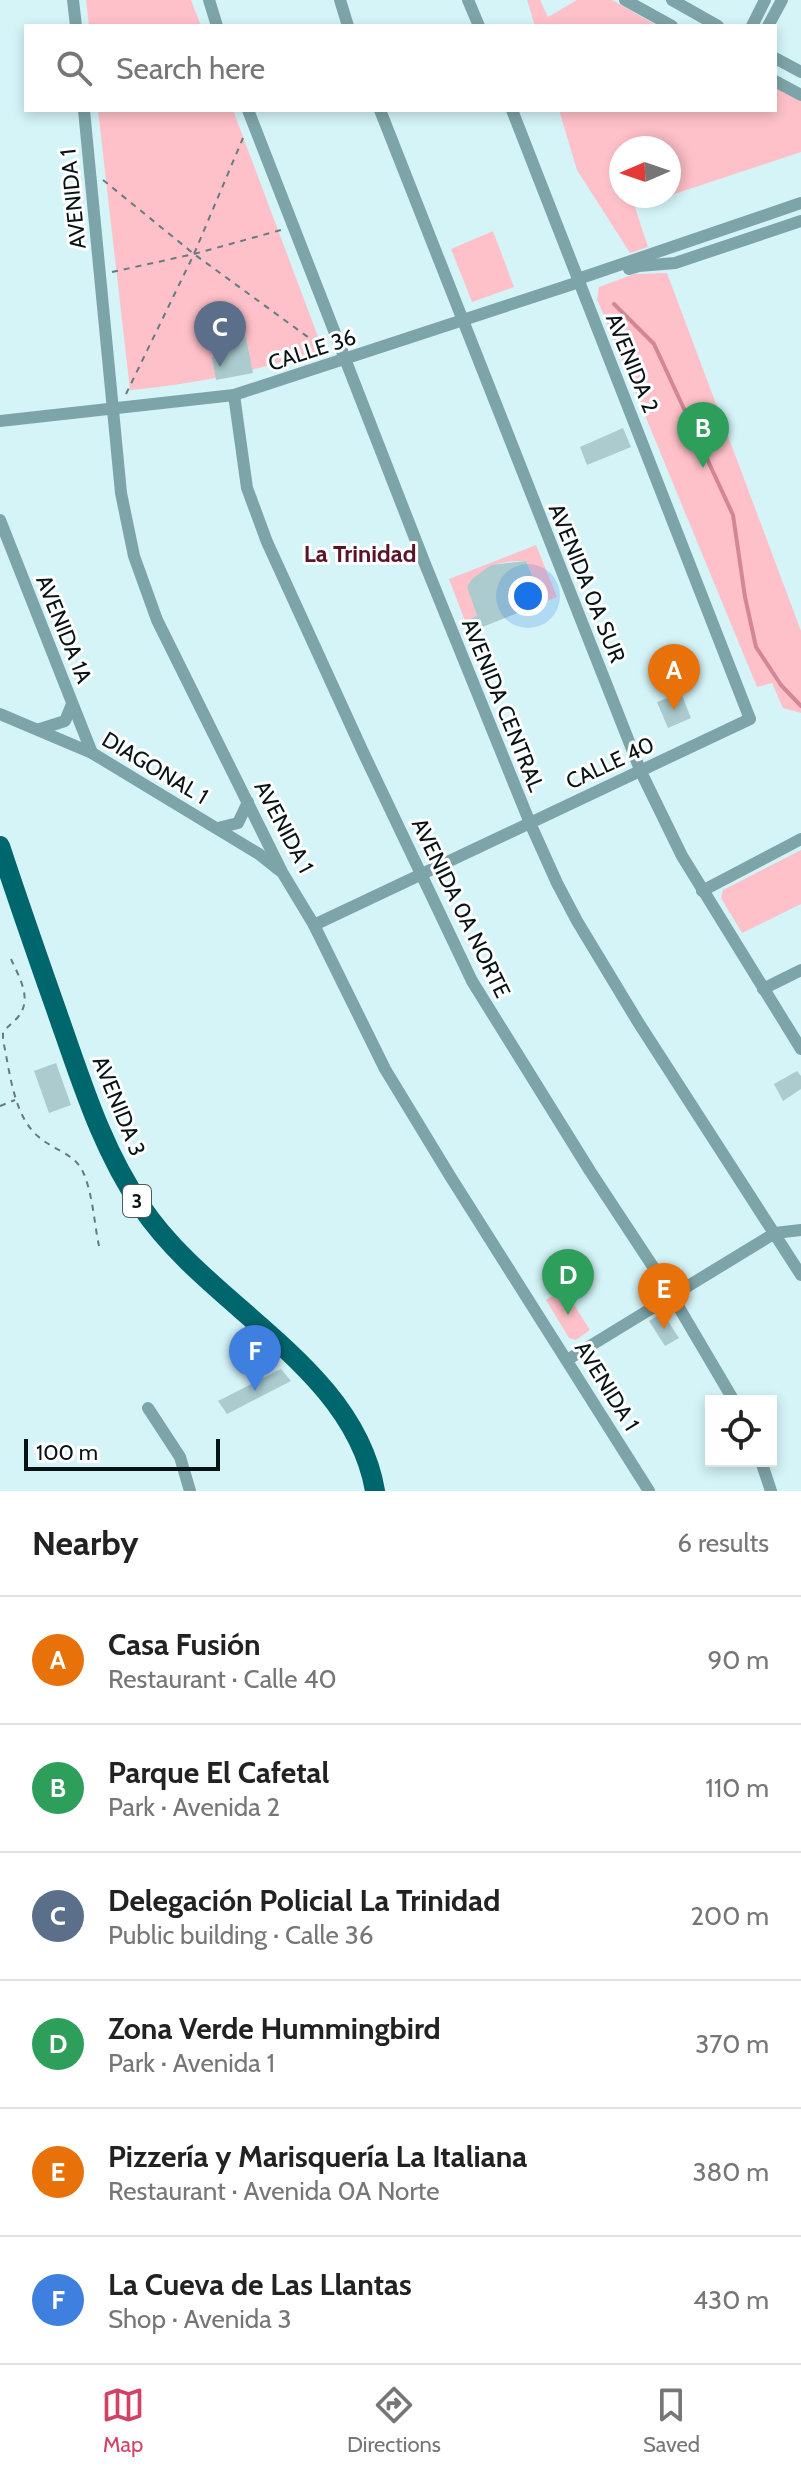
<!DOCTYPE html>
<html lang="en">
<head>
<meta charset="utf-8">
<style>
	:root { --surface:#fff; --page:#f6f6f6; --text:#222; --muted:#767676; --line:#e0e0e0; --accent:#d14266 }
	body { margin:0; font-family:Cabin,sans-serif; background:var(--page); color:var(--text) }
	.controls { position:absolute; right:24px; bottom:24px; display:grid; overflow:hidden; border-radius:0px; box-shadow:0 4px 12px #0003 }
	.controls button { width:72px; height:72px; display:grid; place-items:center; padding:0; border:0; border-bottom:2px solid var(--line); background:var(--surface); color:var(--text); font:40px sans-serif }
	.compass { position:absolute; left:609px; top:136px; width:72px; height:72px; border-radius:50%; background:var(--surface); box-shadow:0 4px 12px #0003; rotate:268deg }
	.scale { position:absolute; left:24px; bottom:20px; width:196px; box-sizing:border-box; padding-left:8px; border:4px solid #071314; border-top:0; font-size:22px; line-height:28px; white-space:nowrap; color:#071314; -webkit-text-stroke:6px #fff; paint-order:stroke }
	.you { position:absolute; left:528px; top:596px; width:28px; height:28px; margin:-20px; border:6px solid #fff; border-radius:50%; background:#1a73e8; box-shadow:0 0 0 12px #1a73e833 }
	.badge { display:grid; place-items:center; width:52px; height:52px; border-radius:50%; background:var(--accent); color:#fff; font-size:26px; font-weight:700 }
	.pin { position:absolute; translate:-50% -66px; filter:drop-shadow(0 2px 4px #0008) }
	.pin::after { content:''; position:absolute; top:42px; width:28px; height:24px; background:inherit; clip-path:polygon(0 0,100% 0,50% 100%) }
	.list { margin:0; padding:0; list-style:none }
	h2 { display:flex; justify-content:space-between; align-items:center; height:104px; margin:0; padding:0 32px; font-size:34px }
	h2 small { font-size:26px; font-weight:400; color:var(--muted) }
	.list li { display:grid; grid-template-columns:52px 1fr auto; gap:24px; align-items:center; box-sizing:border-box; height:128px; padding:0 32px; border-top:2px solid var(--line) }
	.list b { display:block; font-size:30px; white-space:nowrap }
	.list p { margin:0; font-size:26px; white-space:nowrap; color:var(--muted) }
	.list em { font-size:26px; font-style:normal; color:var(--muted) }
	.icon { flex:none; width:44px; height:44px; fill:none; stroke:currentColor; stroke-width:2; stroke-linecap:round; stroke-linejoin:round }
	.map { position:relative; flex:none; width:801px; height:1491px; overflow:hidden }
	.search { position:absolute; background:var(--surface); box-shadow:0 4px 12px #0003; left:24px; right:24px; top:24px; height:88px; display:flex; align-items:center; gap:20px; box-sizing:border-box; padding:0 28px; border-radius:0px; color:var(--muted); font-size:30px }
	.sheet { height:872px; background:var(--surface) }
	nav { display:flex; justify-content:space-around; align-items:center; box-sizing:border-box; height:112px; border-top:2px solid var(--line); background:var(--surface); font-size:22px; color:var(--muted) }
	nav a { display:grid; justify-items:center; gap:4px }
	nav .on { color:var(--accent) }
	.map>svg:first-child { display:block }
	.green { fill:#ffc1c9; fill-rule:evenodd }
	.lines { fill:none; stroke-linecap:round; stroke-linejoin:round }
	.stream { stroke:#d38794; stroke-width:4 }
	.building { fill:#abcbce }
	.path { stroke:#657b7d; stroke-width:2; stroke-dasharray:6 6; stroke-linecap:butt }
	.minor { stroke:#7da4a8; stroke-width:12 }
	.primary { stroke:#00666e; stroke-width:20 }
	.labels { text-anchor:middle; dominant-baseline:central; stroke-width:6; stroke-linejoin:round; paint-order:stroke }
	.shield { fill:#fff; stroke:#515a5a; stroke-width:2 }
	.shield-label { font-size:20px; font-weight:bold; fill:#071314 }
	.street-label { font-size:22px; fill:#071314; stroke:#fff }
	.neighbourhood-label { font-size:24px; font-weight:bold; fill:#5a1527; stroke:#fff }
</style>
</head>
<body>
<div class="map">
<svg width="801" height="1491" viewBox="0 0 801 1491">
	<rect width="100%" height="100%" fill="#d4f4f8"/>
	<g class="green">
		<polygon points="86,0 191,0 201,26 89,26"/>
		<polygon points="527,0 540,0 548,17 577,0 612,0 658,26 535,26"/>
		<path d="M 775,87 L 801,101 L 801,152 L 635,207 L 648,247 L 630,253 L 577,170 L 559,110 L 775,110 ZM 621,148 L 669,148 L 669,196 L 621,196 Z"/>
		<path d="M 98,110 L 233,110 L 323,350 C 258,370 197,384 130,390 Z"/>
		<polygon points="493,231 514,287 472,302 451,249"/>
		<polygon points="667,273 801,631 801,713 783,708 772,683 757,687 597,299 599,287 634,274"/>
		<path d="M 536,545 L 557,597 L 537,605 L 532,594 L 539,590 L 526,561 C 499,560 484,566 467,587 L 477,616 L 465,621 L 449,579 Z"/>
		<polygon points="801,850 801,904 742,933 721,898 723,890"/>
		<polygon points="564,1289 590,1330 576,1340 569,1338 546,1300"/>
	</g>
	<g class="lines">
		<polyline class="stream" points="614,304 654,344 733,515 745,597 756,647 781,685 801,706"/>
	</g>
	<g class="building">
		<polygon points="245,333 253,373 216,380 212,357 225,355 221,338"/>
		<polygon points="623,428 631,447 587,465 580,447"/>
		<polygon points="526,561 539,591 532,594 537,605 470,632 465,621 477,616 467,587 472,579 491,565"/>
		<polygon points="681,693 691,718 668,728 657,702"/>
		<polygon points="56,1063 71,1105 49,1113 34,1071"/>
		<polygon points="797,1071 801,1076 801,1089 783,1101 774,1084"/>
		<polygon points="659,1315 664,1315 679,1338 665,1346 649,1321"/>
		<polygon points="281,1369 291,1381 227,1414 218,1401"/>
	</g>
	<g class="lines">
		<g class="path">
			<polyline points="103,180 194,254 327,351"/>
			<polyline points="112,272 194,254 281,230"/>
			<polyline points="126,394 194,254 243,138"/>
			<path d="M 11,959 C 19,977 33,999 18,1017 C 13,1023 8,1026 3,1032 L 3,1040 C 10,1071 13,1117 40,1138 C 54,1150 75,1154 83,1172 C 93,1194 94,1223 99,1246"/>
			<polyline points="0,1106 15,1100"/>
		</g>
		<g class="minor">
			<polyline points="73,0 76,26"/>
			<polyline points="209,0 217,26"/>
			<polyline points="340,0 348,26"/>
			<polyline points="468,0 479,26"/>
			<polyline points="625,0 672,26"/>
			<polyline points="672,0 718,26"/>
			<polyline points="752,26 765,0"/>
			<polyline points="768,26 782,0"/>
			<polyline points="775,58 801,72"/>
			<polyline points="775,81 801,95"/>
			<polyline points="84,110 121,493 134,556 157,620 282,872 314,925 385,1069 450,1176 649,1491"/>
			<polyline points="248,110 425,564 530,823 557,883 577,921 638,1022 801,1275"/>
			<polyline points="380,110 641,772 682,856 801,1049"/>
			<polyline points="629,269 639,266 675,263 801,221"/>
			<polyline points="578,279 801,203"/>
			<polyline points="234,395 247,488 267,542 363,752 472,981 590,1171 671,1294 734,1401"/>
			<polyline points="0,421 234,395 579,282"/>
			<polyline points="0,520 92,753"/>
			<polyline points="0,714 92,753 259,854 279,870"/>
			<polyline points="40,729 65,721 72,704"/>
			<polyline points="218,828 238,823 248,802"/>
			<polyline points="702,891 801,839"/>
			<polyline points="314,925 750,719 512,110"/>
			<polyline points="763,989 801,970"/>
			<polyline points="567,1360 775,1233 801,1230"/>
			<polyline points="148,1408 180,1457 190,1491"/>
			<polyline points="761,1461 771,1491"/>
		</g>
		<path class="primary" d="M 0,846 C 21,910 43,972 65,1035 C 86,1095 105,1153 141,1206 C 207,1306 354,1366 375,1491"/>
	</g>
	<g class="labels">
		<rect class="shield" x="123" y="1185" width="28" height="32" rx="6"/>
		<g class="shield-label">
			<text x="137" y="1201">3</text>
		</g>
		<g class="street-label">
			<text transform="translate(73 199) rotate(-96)">AVENIDA 1</text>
			<text transform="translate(312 350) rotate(-18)">CALLE 36</text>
			<text transform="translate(632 363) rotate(68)">AVENIDA 2</text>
			<text transform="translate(587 583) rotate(68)">AVENIDA 0A SUR</text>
			<text transform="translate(64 629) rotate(68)">AVENIDA 1A</text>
			<text transform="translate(503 705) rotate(68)">AVENIDA CENTRAL</text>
			<text transform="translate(610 763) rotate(-25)">CALLE 40</text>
			<text transform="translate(155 768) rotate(31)">DIAGONAL 1</text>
			<text transform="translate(284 827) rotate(62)">AVENIDA 1</text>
			<text transform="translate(461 908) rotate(64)">AVENIDA 0A NORTE</text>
			<text transform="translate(119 1106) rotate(68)">AVENIDA 3</text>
			<text transform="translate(607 1386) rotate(58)">AVENIDA 1</text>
		</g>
		<g class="neighbourhood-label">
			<text x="360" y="553">La Trinidad</text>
		</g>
	</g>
</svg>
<div class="controls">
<button><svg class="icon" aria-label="locate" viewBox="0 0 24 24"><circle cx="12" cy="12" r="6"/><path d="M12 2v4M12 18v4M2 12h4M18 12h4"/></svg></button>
</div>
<svg class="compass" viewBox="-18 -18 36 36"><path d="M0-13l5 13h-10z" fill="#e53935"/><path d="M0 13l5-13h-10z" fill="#767676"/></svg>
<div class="scale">100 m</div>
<div class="you"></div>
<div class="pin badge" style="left:674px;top:710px;background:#e8710a">A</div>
<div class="pin badge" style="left:703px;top:468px;background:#2e9e5b">B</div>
<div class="pin badge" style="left:220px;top:367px;background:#5c6f8a">C</div>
<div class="pin badge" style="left:568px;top:1315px;background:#2e9e5b">D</div>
<div class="pin badge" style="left:664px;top:1329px;background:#e8710a">E</div>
<div class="pin badge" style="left:255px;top:1391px;background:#3f7fe0">F</div>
<div class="search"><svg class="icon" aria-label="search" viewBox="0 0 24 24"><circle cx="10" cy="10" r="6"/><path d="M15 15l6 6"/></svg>Search here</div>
</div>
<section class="sheet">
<h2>Nearby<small>6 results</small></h2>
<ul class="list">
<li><span class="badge" style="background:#e8710a">A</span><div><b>Casa Fusión</b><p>Restaurant · Calle 40</p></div><em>90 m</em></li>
<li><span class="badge" style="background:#2e9e5b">B</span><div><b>Parque El Cafetal</b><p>Park · Avenida 2</p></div><em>110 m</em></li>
<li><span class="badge" style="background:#5c6f8a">C</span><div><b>Delegación Policial La Trinidad</b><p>Public building · Calle 36</p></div><em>200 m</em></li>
<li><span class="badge" style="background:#2e9e5b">D</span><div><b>Zona Verde Hummingbird</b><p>Park · Avenida 1</p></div><em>370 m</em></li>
<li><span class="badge" style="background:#e8710a">E</span><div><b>Pizzería y Marisquería La Italiana</b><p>Restaurant · Avenida 0A Norte</p></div><em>380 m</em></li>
<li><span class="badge" style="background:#3f7fe0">F</span><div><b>La Cueva de Las Llantas</b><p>Shop · Avenida 3</p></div><em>430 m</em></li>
</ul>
</section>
<nav>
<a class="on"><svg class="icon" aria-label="map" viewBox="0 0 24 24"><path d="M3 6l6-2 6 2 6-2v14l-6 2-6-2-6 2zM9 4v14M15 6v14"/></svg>Map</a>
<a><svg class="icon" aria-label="directions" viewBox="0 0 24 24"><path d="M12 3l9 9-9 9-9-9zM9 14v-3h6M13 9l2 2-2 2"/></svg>Directions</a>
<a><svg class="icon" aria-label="saved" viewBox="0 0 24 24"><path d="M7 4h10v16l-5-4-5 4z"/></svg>Saved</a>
</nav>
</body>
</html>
